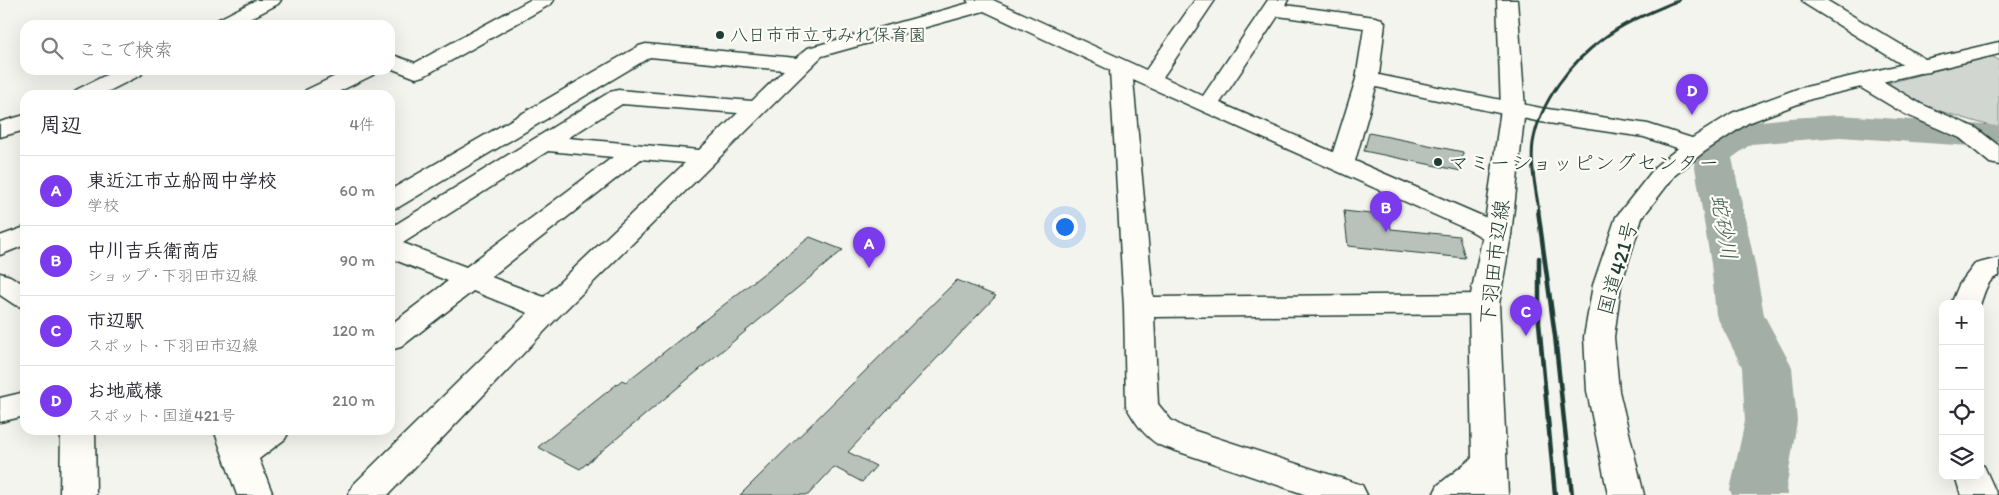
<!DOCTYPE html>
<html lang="ja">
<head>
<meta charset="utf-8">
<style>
	:root { --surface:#fff; --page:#f2f2f3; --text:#2b2b33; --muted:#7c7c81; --line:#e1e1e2; --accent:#7c3aed }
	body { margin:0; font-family:Itim,"Klee One",sans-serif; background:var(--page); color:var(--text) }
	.controls { position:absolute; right:15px; bottom:15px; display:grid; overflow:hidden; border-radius:10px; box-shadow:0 5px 20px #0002 }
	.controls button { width:45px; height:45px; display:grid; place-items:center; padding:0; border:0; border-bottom:1px solid var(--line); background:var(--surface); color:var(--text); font:25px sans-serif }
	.you { position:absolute; left:1064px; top:226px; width:18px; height:18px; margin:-12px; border:4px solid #fff; border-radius:50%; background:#1a73e8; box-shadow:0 0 0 8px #1a73e833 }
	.badge { display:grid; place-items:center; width:32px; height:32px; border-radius:50%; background:var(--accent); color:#fff; font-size:16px; font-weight:700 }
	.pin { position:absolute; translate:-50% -41px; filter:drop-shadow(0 1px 2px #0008) }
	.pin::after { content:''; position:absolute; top:26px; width:18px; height:15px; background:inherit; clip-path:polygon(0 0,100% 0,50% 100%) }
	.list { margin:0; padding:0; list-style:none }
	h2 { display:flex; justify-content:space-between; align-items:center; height:65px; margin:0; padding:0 20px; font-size:21px }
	h2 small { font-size:16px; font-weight:400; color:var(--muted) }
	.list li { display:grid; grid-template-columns:32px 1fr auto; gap:15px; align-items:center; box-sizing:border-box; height:70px; padding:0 20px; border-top:1px solid var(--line) }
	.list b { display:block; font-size:19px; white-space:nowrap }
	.list p { margin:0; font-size:16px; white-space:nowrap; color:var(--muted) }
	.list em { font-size:16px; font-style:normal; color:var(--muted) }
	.icon { flex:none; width:28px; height:28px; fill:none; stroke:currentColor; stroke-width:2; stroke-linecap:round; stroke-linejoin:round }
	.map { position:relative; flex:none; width:1999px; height:495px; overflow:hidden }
	.search { position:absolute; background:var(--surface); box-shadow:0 5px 20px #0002; left:20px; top:20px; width:375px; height:55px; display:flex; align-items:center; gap:12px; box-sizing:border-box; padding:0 18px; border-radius:15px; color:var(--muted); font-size:19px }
	.panel { position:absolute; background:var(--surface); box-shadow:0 5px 20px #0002; left:20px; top:90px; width:375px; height:345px; border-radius:15px }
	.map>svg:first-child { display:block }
	.green { fill:#d1d6d1; stroke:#788a82 }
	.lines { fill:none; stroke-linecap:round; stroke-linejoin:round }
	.river { fill:#a3aea7; fill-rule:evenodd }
	.building { fill:#b9c1bb; stroke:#1f3d34 }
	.minor-casing { stroke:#1f3d34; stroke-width:3 }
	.secondary-casing { stroke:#1f3d34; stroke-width:3 }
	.trunk-casing { stroke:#1f3d34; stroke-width:3 }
	.minor { fill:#fdfcf7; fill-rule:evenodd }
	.secondary { fill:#fdfcf7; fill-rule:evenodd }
	.trunk { fill:#fdfcf7; fill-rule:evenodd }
	.rail-far1 { stroke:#1f3d34; stroke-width:3 }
	.rail { stroke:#1f3d34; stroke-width:4.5 }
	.poi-dot { fill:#1f3d34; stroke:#fdfcf7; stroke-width:2 }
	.labels { text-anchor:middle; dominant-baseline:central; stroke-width:4.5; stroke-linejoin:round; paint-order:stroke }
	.far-poi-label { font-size:18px; fill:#1f3d34; stroke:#fdfcf7; text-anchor:start }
	.poi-label { font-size:21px; fill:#1f3d34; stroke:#fdfcf7; text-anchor:start }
	.street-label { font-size:21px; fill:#1f3d34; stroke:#fdfcf7 }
	.water-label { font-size:22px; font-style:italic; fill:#475f56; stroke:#fdfcf7 }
</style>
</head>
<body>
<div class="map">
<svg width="1999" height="495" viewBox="0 0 1999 495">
	<rect width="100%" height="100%" fill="#f4f4ef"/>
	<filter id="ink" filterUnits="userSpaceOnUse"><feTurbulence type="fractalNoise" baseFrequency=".02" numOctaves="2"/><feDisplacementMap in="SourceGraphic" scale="10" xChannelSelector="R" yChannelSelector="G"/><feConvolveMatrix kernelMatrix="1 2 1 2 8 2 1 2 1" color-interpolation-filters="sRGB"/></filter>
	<g filter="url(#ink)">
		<polygon class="green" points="1991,56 1999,60 1999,126 1994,127 1923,106 1888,83"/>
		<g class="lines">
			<polygon class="river" points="1840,115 1999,126 1999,148 1840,137 1751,144 1732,158 1755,264 1764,315 1792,367 1797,421 1786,490 1788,495 1732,495 1730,490 1745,421 1742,367 1716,315 1711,264 1693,155 1698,147 1728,126 1741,123 1790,118"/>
		</g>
		<g class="building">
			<polygon points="1369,133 1463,152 1461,171 1364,151"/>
			<polygon points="1344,211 1389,216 1391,229 1459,236 1465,258 1348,246"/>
			<polygon points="810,237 843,250 580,469 538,447 622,380 626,382"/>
			<polygon points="957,280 996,296 848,452 876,466 862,482 834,467 808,495 740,495"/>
		</g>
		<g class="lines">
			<defs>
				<g id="minor">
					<polygon points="256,0 281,0 278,4 238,25 212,25 215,21"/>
					<polygon points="530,0 554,0 551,4 424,76 416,78 390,68 390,54 415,63"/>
					<path d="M 967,0 L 993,0 L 1146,70 L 1195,0 L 1215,0 L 1163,77 L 1203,96 L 1268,0 L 1288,0 L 1285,5 L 1375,17 L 1382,19 L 1385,23 L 1379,75 L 1541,108 L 1648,124 L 1704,142 L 1707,147 L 1704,152 L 1695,154 L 1644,137 L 1541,122 L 1376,87 L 1355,161 L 1489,219 L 1507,229 L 1511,235 L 1507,241 C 1492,245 1483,238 1471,231 L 1133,80 L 1153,297 L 1484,294 L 1494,297 L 1499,304 L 1494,311 L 1484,314 L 1154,317 L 1158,404 L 1171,420 L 1183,427 L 1362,485 L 1367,495 L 1307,495 L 1159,445 C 1144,436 1135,422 1126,406 L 1124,307 L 1110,70 L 984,11 L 822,56 L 558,317 L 388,495 L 348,495 L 353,485 L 528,313 L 473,291 L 401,347 L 390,350 L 390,325 L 448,281 L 390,258 L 390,228 L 610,92 L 618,90 L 752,101 L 784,70 L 650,57 L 399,207 L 390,209 L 390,190 L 639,46 L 646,44 L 796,58 L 808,48 L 969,3 ZM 1278,16 L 1364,28 L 1356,79 L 1333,152 L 1220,103 ZM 622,104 L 738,113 L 699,150 L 568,138 ZM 548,151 L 613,157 L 466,267 L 403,243 ZM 641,159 L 685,163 L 544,297 L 491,277 Z"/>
					<polygon points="1802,0 1826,0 1930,62 1933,67 1930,72 1922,73 1914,72 1805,4"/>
					<polygon points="116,70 144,70 141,75 101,95 73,95 76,90"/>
					<polygon points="348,70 376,70 373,75 332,95 303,95 306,90"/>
					<polygon points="1866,74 1874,76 1921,104 1976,128 1999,146 1999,165 1990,163 1960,138 1905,114 1858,86 1855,81 1858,76"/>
					<polygon points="25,115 25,130 0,137 0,122"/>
					<polygon points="25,227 25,245 0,255 0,236"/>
					<path d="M 1999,258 L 1999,276 C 1987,278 1984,295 1980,305 L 1951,304 L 1959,285 L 1975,264 Z"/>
					<polygon points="0,273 10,276 25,285 25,308 15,305 0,295"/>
					<polygon points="25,392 25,416 0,422 0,398"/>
					<polygon points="61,430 95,430 96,495 60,495"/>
					<polygon points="214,430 290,430 285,439 259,459 273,495 237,495"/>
					<polygon points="1980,465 1984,466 1997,495 1961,495 1955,476 1980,476"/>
				</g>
				<polygon id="secondary" points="1497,0 1517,0 1525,109 1511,235 1499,304 1508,495 1433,495 1438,485 1472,458 1469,304 1483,235 1501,109"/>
				<polygon id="trunk" points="1999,42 1999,54 1811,99 1748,123 1704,152 1675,175 1642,218 1621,285 1614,337 1619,391 1644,495 1608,495 1587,391 1584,337 1593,285 1616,217 1657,165 1686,142 1732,113 1797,89"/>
			</defs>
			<use href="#minor" class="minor-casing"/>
			<use href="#secondary" class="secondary-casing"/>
			<use href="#trunk" class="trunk-casing"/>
			<use href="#minor" class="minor"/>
			<use href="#secondary" class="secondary"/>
			<use href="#trunk" class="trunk"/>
			<path class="rail-far1" d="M 1539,211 C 1536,190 1530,165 1533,143 C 1540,101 1571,62 1604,38 C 1626,21 1654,11 1679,0"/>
			<g class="rail">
				<polyline points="1538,210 1555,336 1572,495"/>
				<polyline points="1539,258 1539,323 1555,495"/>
			</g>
		</g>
	</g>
	<g class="poi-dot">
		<circle cx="720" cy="35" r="5"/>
		<circle cx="1438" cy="162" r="5"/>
	</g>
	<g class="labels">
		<g class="far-poi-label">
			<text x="730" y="35">八日市市立すみれ保育園</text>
		</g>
		<g class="poi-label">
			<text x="1448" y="162">マミーショッピングセンター</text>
		</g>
		<g class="street-label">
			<text transform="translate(1494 262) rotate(-83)">下羽田市辺線</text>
			<text transform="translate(1617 268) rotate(-74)">国道421号</text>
		</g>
		<g class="water-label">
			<text transform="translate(1724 227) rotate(80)">蛇砂川</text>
		</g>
	</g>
</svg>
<div class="controls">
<button>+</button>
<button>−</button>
<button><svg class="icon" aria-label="locate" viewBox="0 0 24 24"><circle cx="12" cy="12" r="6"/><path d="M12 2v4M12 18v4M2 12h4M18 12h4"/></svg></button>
<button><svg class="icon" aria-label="layers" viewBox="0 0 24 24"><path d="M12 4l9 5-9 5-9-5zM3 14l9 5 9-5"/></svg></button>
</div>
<div class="you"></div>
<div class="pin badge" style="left:869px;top:268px">A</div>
<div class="pin badge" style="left:1386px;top:232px">B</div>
<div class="pin badge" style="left:1526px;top:336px">C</div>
<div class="pin badge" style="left:1692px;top:115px">D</div>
<div class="search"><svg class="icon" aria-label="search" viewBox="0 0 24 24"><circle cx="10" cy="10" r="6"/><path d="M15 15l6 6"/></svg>ここで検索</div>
<section class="panel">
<h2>周辺<small>4件</small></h2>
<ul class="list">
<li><span class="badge">A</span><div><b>東近江市立船岡中学校</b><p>学校</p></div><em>60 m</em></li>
<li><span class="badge">B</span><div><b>中川吉兵衛商店</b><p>ショップ · 下羽田市辺線</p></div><em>90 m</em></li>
<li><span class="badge">C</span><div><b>市辺駅</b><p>スポット · 下羽田市辺線</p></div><em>120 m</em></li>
<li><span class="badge">D</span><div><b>お地蔵様</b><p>スポット · 国道421号</p></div><em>210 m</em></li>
</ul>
</section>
</div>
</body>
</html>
